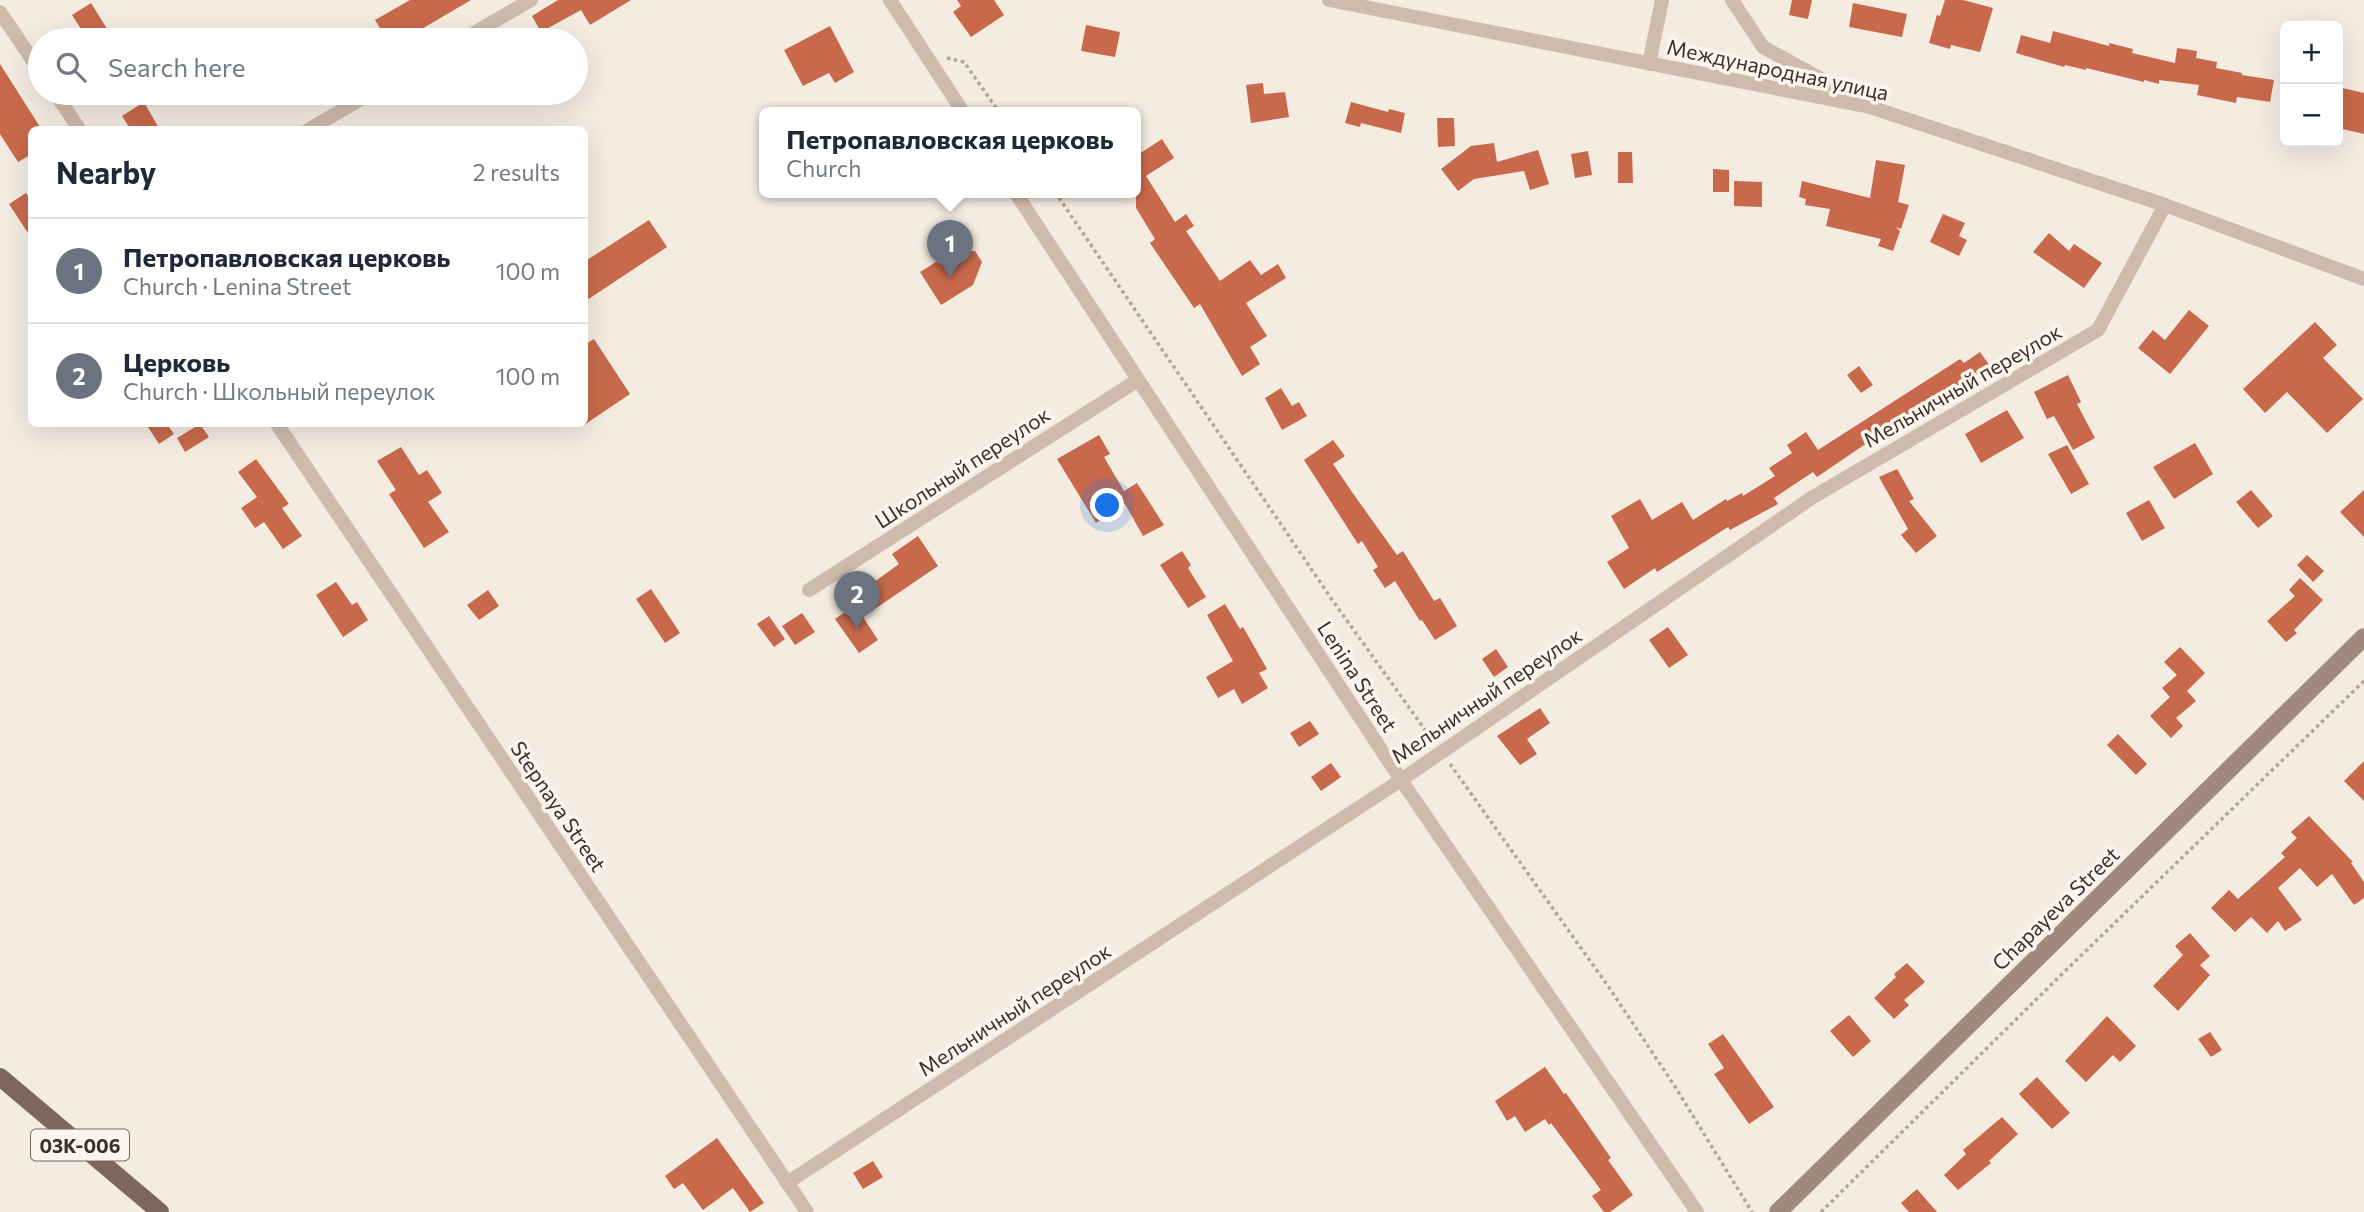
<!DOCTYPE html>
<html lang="en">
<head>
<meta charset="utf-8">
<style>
	:root { --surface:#fff; --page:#f6f6f7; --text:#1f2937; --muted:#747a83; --line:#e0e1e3; --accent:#1f5a5e }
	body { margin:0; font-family:Commissioner,sans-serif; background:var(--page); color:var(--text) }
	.controls { position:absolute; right:21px; top:21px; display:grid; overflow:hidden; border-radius:10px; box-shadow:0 7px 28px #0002 }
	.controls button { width:63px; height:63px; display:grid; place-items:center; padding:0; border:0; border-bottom:2px solid var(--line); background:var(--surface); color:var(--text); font:35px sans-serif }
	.you { position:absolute; left:1108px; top:506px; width:24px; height:24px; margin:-18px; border:5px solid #fff; border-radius:50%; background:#1a73e8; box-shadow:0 0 0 10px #1a73e833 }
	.badge { display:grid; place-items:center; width:46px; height:46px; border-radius:50%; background:var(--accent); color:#fff; font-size:23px; font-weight:700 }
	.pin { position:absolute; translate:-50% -58px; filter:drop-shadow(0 2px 4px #0008) }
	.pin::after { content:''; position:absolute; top:37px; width:24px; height:21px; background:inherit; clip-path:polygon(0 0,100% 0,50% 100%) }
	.popup { position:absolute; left:759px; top:107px; width:382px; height:91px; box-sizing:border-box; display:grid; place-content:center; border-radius:10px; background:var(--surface); filter:drop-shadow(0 2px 5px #0005); font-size:23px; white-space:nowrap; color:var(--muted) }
	.popup b { font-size:26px; color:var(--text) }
	.popup::after { content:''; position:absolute; left:50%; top:100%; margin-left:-14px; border:14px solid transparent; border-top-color:var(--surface) }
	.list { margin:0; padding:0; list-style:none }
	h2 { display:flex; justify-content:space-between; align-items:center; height:91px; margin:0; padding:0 28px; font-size:30px }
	h2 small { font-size:23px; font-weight:400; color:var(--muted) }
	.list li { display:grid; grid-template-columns:46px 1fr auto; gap:21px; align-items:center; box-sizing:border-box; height:105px; padding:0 28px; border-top:2px solid var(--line) }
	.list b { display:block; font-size:26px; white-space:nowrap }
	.list p { margin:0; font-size:23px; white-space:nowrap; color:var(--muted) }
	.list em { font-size:23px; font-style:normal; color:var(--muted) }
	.icon { flex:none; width:38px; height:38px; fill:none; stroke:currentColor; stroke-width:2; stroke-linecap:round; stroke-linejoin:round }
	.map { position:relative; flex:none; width:2364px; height:1212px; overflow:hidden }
	.search { position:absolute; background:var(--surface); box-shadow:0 7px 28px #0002; left:28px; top:28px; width:560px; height:77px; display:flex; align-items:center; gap:18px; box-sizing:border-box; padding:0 24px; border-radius:38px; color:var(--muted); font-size:26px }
	.panel { position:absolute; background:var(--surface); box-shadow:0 7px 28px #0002; left:28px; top:126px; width:560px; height:301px; border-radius:10px }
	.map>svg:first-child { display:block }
	.building { fill:#c8694b }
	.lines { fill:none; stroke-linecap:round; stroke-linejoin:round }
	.path { stroke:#b9a596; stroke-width:3.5; stroke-dasharray:3.5 3.5; stroke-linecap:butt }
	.street { stroke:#cdbbac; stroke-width:14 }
	.secondary { stroke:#a18a7d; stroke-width:18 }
	.primary { stroke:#7d675c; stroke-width:18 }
	.labels { text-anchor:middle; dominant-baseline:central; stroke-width:7; stroke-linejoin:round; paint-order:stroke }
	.shield { fill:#fbf5ee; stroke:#756b66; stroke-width:2 }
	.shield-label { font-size:19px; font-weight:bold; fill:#3b302b }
	.street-label { font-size:21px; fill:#3b302b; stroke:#fbf5ee }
</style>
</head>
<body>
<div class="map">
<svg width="2364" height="1212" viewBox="0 0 2364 1212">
	<rect width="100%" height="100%" fill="#f4ebe1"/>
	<g class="building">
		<polygon points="410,0 471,0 403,40 387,40 375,20"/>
		<polygon points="558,0 631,0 590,25 581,10 541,32 532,16"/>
		<polygon points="957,0 994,0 1004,15 971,37 953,12 961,6"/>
		<polygon points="1792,0 1812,0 1808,19 1789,15"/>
		<polygon points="1945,0 1963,0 1993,8 1980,52 1951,45 1950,49 1929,43 1937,15 1940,16"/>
		<polygon points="91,3 114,40 88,40 72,15"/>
		<polygon points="1853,3 1907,14 1902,37 1849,27"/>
		<polygon points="1086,25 1120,32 1115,57 1081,51"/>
		<polygon points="830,26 854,72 835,83 829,73 803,86 784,50"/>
		<polygon points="2053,31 2109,46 2109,43 2133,49 2132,53 2175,63 2177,48 2197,51 2196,58 2217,62 2216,68 2242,73 2242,75 2274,80 2270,102 2237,97 2236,103 2197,95 2199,85 2159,80 2159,84 2144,80 2144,82 2086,68 2086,70 2065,65 2064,67 2016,53 2021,35 2050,43"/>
		<polygon points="0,64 42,130 32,130 32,154 18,162 0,134"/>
		<polygon points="1263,83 1264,94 1285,92 1289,117 1251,123 1246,85"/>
		<polygon points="2338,87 2364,93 2364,134 2338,128"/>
		<polygon points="144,102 160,130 131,130 122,116"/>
		<polygon points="1351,102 1388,112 1389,109 1405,113 1401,133 1361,123 1360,127 1345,123"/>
		<polygon points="1437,118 1454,118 1455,146 1438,147"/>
		<polygon points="1162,139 1174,158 1146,176 1175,222 1186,214 1194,226 1186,231 1220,281 1250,260 1261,275 1278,264 1286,278 1246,303 1267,336 1250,347 1260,364 1242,376 1200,304 1194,308 1150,243 1155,239 1136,208 1136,156"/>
		<polygon points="1494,143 1497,162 1538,150 1549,184 1530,190 1524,171 1474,179 1458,191 1441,169 1471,146"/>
		<polygon points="1588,151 1592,175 1575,178 1571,154"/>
		<polygon points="1618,152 1632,152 1633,183 1618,183"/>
		<polygon points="1876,160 1905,165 1898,202 1909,205 1901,229 1896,227 1900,231 1893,251 1878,246 1881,239 1826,226 1830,209 1805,205 1806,199 1799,197 1802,181 1870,198"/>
		<polygon points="1713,169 1729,170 1729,192 1713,192"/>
		<polygon points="1734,181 1762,182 1762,207 1734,206"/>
		<polygon points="26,193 32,202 32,239 9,204"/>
		<polygon points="1943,214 1965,223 1959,236 1967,240 1959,256 1930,242"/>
		<polygon points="649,220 667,247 584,302 584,262"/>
		<polygon points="2049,233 2069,251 2074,244 2102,263 2084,288 2033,252"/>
		<polygon points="975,251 982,262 973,285 941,305 920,272 952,252"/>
		<polygon points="2189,310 2209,326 2170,374 2138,348 2153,330 2165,340"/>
		<polygon points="2315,322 2337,345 2323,358 2363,399 2327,433 2287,392 2265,413 2243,389"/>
		<polygon points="594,339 630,394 584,425 584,345"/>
		<polygon points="1980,352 1990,366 1933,406 1916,417 1915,415 1889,434 1886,430 1817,477 1813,472 1774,498 1778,504 1730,530 1728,527 1657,572 1655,568 1624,589 1607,562 1629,548 1611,516 1640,499 1652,520 1682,502 1693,520 1726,499 1727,501 1742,493 1743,496 1775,476 1769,468 1792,453 1787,445 1806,432 1818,450 1960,359 1964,363"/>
		<polygon points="1859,366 1873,385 1861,393 1847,375"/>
		<polygon points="2068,375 2081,402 2077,404 2095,438 2073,450 2054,416 2047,419 2034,392"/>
		<polygon points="1281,388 1292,406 1299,402 1307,416 1282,430 1265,398"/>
		<polygon points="2007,410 2024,438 1981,463 1965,434"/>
		<polygon points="146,424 167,424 174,434 159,444"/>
		<polygon points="200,424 209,437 185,452 177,438"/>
		<polygon points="1099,435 1110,454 1104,457 1124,491 1137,483 1164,525 1143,536 1125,504 1096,523 1057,459"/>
		<polygon points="1333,440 1345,456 1333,464 1352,492 1397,555 1403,551 1434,601 1440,598 1457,626 1435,640 1422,620 1420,621 1395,581 1385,588 1373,570 1378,567 1362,541 1358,544 1304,460"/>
		<polygon points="2195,443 2213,474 2174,499 2153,467"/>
		<polygon points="2067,445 2089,484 2071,494 2048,454"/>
		<polygon points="401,447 419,475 427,470 442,493 428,502 449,532 424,548 389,494 396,490 377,461"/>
		<polygon points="256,459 289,504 282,508 302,536 283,549 264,522 255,528 241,508 257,497 238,472"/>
		<polygon points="1897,469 1914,499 1909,501 1937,536 1916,553 1901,535 1908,529 1879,477"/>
		<polygon points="2251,490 2273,516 2258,528 2236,502"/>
		<polygon points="2364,490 2364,537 2340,512"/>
		<polygon points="2149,500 2165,528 2142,541 2126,513"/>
		<polygon points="918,536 938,566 863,617 878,640 859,653 835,619 875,591 870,585 899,564 892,554"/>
		<polygon points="1182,551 1191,565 1188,568 1206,597 1188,608 1160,565"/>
		<polygon points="2307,555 2324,571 2313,582 2297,565"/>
		<polygon points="2300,578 2323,600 2294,630 2297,633 2286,642 2267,621 2295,596 2289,590"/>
		<polygon points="336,582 352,605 357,602 368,620 343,637 316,595"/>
		<polygon points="651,589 680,633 665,643 636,599"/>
		<polygon points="488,590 499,606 479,620 467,605"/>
		<polygon points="1225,604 1240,629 1243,627 1267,669 1259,673 1268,688 1242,704 1234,689 1218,698 1206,677 1233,661 1207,615"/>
		<polygon points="802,613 815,632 795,645 782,626"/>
		<polygon points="769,616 785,639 774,647 757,624"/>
		<polygon points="1668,627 1688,655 1669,668 1649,640"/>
		<polygon points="2180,647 2205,673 2187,691 2196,701 2176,718 2183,726 2171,738 2150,716 2170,697 2162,688 2177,675 2164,662"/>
		<polygon points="1496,649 1508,667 1494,677 1482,659"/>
		<polygon points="1540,708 1550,723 1527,739 1537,754 1520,765 1497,736"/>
		<polygon points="1310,721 1319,734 1299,747 1290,733"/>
		<polygon points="2118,734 2147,764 2136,775 2107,745"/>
		<polygon points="2364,761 2364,801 2344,781"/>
		<polygon points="1331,763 1341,777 1321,791 1311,777"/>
		<polygon points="2309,816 2353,862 2351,863 2364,882 2364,898 2354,905 2332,874 2317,887 2300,868 2278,888 2302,920 2285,931 2278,921 2267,933 2251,917 2235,932 2211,908 2229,890 2238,899 2285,857 2281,853 2297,838 2291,832"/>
		<polygon points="2190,933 2210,956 2200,965 2210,975 2178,1011 2153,986 2183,955 2175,946"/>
		<polygon points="1907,963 1925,982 1904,1000 1909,1005 1894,1019 1874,998 1896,977 1894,974"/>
		<polygon points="1849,1015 1871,1041 1853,1057 1830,1031"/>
		<polygon points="2107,1016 2136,1046 2120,1062 2113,1055 2086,1082 2065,1061"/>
		<polygon points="2210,1032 2222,1050 2211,1057 2198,1039"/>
		<polygon points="1723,1034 1774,1107 1749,1124 1714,1074 1724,1068 1708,1044"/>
		<polygon points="1545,1067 1564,1094 1566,1093 1611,1158 1608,1160 1633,1195 1610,1212 1604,1212 1592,1196 1601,1190 1551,1123 1549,1125 1545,1119 1525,1132 1515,1116 1507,1121 1495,1101"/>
		<polygon points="2037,1077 2070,1113 2052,1129 2019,1094"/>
		<polygon points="2002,1117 2018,1134 1989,1161 1991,1163 1958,1190 1944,1175 1966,1154 1963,1150"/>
		<polygon points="717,1138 764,1203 750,1212 733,1188 703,1210 683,1183 674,1189 665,1176"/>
		<polygon points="873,1161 883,1177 863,1189 853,1173"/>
		<polygon points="1917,1189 1937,1212 1909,1212 1901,1203"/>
	</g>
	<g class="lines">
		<g class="path">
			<polyline points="947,58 964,62 999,112"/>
			<polyline points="1055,192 1333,601 1433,741"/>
			<polyline points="1450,764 1608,986 1674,1085 1752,1212"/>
			<polyline points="1821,1212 2059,977 2364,681"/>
		</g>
		<g class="street">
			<polyline points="890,0 963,112"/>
			<polyline points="1329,0 1870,107 2165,205 2364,279"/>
			<polyline points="1732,0 1763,47 1859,100"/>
			<polyline points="0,12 40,71"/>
			<polyline points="462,40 531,0"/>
			<polyline points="1649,64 1662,0"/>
			<polyline points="55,93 80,130"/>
			<polyline points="308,130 371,93"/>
			<polyline points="1015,192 1401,780 1697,1212"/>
			<polyline points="277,424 807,1212"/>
			<polyline points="809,590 1138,380"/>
			<polyline points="787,1183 1401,780 1813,497 2098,330 2165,205"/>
		</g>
		<polyline class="secondary" points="1778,1212 2364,637"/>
		<polyline class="primary" points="0,1077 160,1212"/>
	</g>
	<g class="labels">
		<rect class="shield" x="31" y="1129.5" width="98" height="31" rx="5"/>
		<g class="shield-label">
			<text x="80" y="1145">03К-006</text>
		</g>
		<g class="street-label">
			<text transform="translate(1778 69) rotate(12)">Международная улица</text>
			<text transform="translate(1962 385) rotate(-30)">Мельничный переулок</text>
			<text transform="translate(962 467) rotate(-33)">Школьный переулок</text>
			<text transform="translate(1358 676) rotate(57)">Lenina Street</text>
			<text transform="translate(1486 695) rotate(-34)">Мельничный переулок</text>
			<text transform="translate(559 806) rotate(56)">Stepnaya Street</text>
			<text transform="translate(2055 908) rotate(-44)">Chapayeva Street</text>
			<text transform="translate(1014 1009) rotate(-33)">Мельничный переулок</text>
		</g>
	</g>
</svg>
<div class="controls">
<button>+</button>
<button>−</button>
</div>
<div class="you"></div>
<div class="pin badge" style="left:950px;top:278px;background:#6b7280">1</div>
<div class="popup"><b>Петропавловская церковь</b>Church</div>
<div class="pin badge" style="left:857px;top:629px;background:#6b7280">2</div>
<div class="search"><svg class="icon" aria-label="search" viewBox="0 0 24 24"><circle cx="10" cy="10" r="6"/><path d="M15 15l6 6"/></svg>Search here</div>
<section class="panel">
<h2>Nearby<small>2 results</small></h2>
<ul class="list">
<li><span class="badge" style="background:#6b7280">1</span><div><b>Петропавловская церковь</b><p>Church · Lenina Street</p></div><em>100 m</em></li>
<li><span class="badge" style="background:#6b7280">2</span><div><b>Церковь</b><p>Church · Школьный переулок</p></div><em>100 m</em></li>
</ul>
</section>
</div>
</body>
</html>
